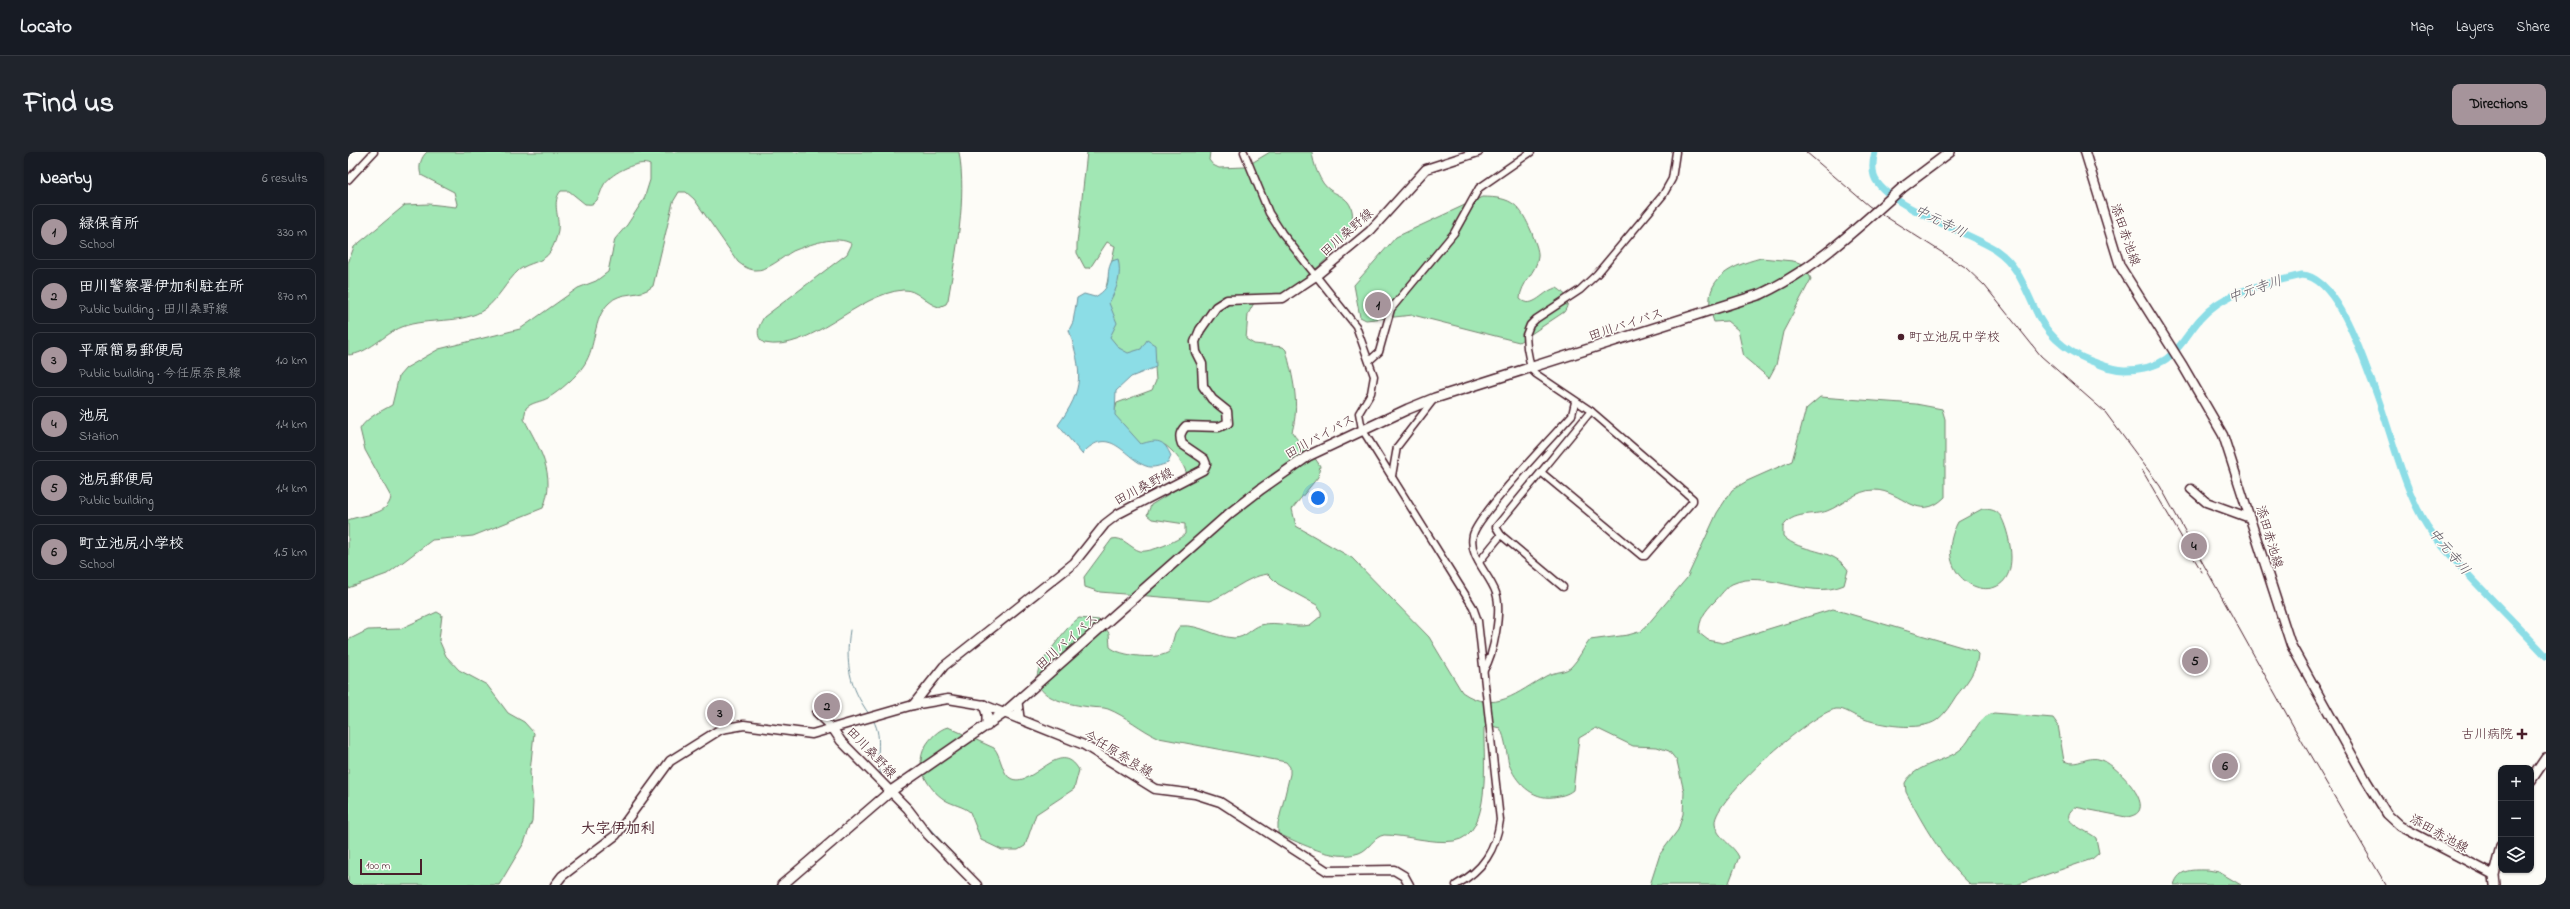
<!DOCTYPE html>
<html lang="en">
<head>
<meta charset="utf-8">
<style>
	:root { --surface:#171b24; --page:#20242c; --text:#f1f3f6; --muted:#9ea1a6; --line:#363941; --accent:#a6949b }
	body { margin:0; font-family:"Indie Flower","Klee One",sans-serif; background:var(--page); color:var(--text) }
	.controls { position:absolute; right:12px; bottom:12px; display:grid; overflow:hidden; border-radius:8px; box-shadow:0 1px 3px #0004 }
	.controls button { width:36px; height:36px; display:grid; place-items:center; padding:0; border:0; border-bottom:1px solid var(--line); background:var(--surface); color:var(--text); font:20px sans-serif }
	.scale { position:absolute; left:12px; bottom:10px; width:62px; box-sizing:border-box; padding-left:4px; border:2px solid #4a1f2b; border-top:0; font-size:11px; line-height:14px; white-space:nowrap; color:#4a1f2b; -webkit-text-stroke:3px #fdfcf7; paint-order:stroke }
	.you { position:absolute; left:970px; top:346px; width:14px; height:14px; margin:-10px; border:3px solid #fff; border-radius:50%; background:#1a73e8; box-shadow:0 0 0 6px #1a73e833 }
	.badge { display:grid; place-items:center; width:26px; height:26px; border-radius:50%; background:var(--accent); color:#111; font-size:13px; font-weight:700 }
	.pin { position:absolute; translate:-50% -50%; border:2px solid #fff; box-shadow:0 1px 4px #0006 }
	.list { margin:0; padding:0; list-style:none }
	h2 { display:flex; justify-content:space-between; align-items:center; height:52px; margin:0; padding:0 16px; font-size:17px }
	h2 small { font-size:13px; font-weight:400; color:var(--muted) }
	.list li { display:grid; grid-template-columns:26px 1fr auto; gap:12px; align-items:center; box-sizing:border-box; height:56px; margin:0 8px 8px; padding:0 8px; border:1px solid var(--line); border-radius:8px }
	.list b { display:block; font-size:15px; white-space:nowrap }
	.list p { margin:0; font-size:13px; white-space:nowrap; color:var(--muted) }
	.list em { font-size:13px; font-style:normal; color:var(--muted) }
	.icon { flex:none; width:22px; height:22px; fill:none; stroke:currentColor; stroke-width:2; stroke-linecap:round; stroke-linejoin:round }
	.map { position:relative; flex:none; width:2198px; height:733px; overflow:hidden; border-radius:8px }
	header { display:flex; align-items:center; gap:24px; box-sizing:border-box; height:56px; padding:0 20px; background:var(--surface); border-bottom:1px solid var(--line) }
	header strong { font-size:19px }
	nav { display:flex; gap:22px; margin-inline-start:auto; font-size:14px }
	.intro { display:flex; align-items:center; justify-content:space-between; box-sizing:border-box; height:96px; padding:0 24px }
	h1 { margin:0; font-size:28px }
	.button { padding:10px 18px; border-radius:8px; background:var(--accent); color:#111; font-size:14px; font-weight:700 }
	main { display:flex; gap:24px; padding:0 24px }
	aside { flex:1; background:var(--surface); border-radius:8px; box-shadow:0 1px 3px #0004 }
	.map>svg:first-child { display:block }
	.green { fill:#a1e7b4; stroke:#768370 }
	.water { fill:#8cdde6; stroke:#72919b }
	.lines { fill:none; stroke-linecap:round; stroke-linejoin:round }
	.stream { stroke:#72919b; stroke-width:1 }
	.river { stroke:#8cdde6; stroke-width:7 }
	.minor-casing { stroke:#4a1f2b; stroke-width:9 }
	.major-casing { stroke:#4a1f2b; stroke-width:11 }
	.highway-casing { stroke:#4a1f2b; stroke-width:12 }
	.minor { stroke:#fdfcf7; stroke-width:6 }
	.major { stroke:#fdfcf7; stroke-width:8 }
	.highway { stroke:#fdfcf7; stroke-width:9 }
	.rail { stroke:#4a1f2b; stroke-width:1 }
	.highway-bridge-casing { stroke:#4a1f2b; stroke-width:12; stroke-linecap:butt }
	.highway-bridge { stroke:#fdfcf7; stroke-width:9 }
	.poi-dot { fill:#4a1f2b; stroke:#fdfcf7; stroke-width:1.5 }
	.labels { text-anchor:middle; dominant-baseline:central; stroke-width:3; stroke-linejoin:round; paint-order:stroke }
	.street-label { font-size:13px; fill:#4a1f2b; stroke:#fdfcf7 }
	.poi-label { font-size:13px; fill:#4a1f2b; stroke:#fdfcf7; text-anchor:start }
	.water-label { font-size:14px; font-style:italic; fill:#5e5863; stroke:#fdfcf7 }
	.quarter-label { font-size:15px; font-weight:bold; fill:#4a1f2b; stroke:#fdfcf7 }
</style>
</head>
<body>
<header>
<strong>Locato</strong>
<nav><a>Map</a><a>Layers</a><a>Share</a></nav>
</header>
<div class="intro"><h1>Find us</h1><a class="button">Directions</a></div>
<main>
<aside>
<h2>Nearby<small>6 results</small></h2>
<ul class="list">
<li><span class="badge">1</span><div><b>緑保育所</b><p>School</p></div><em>330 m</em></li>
<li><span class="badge">2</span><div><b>田川警察署伊加利駐在所</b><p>Public building · 田川桑野線</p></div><em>870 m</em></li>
<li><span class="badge">3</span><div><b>平原簡易郵便局</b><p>Public building · 今任原奈良線</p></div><em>1.0 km</em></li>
<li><span class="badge">4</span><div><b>池尻</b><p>Station</p></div><em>1.4 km</em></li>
<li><span class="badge">5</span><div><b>池尻郵便局</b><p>Public building</p></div><em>1.4 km</em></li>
<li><span class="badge">6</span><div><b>町立池尻小学校</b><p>School</p></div><em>1.5 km</em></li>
</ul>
</aside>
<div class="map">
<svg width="2198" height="733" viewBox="0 0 2198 733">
	<rect width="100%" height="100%" fill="#fdfcf7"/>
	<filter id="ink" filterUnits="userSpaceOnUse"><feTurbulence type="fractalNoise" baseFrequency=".025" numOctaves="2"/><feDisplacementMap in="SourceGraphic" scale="8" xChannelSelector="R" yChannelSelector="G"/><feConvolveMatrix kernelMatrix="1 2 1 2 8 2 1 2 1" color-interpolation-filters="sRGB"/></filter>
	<g filter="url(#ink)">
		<g class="green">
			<path d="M 79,0 L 611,0 C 619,48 608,100 600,148 L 598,152 L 591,155 C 578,152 569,137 555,138 C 508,142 463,201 416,191 C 406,184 411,173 416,165 L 499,102 L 504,92 C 489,82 460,93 445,99 C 434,105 420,119 407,118 C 401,118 395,114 390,110 L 346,47 L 338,40 L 331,40 L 325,50 L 305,134 C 292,146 273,138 261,151 C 244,167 249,194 236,213 C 229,224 212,239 200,246 C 193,250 184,250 178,256 L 176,267 C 191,296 209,322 195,356 L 125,384 L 84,388 L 39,422 L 0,436 L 0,368 C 15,362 40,364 43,345 L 17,298 L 12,277 C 19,265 32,260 44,253 L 51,224 L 58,216 L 91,197 L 172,177 L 230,136 L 248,129 L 260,120 L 267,87 L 279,73 L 296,47 L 302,28 L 302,13 C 291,7 264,21 257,31 C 253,36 252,47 246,51 C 243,53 241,52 237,52 L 221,39 L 213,39 C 203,50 212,65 210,78 C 209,86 206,93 202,100 C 195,111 181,110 171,118 C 158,130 151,146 137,157 C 115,173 79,165 54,175 C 36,182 20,202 0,203 L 0,111 L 6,95 L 57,53 L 81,52 L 108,55 L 109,52 L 106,40 L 73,23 C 70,15 73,5 79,0 Z"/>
			<path d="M 739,0 L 862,0 L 861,8 L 865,13 L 871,16 L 897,15 L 922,0 L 964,0 C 965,11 972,32 982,38 C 988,42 995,44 1000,50 C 1023,80 951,134 926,145 C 919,147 912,148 906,151 L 900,162 L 898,187 L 906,192 L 935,195 L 938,198 C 945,226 952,252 944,280 C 952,293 965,301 972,314 L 970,325 L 944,357 L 948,374 L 1004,406 L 1081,485 L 1114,540 C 1147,563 1169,540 1198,524 C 1207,519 1218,521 1224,514 C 1231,507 1235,496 1242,488 L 1280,483 L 1294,479 L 1339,426 L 1369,361 L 1384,338 L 1399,329 L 1444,309 L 1458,257 L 1472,245 L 1568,252 L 1594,257 L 1597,267 L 1597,345 C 1570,372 1554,338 1526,338 C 1508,338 1495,353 1479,359 C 1465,364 1444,359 1435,375 L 1435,384 C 1453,402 1485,395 1500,418 L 1496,433 C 1460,449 1418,416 1384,432 C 1378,435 1372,444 1367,449 C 1357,459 1351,467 1351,481 L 1360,488 L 1375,491 L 1485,457 L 1627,499 L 1630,502 C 1629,519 1618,532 1608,544 C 1603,552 1597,562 1589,568 C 1572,580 1531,573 1513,566 C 1505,564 1497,556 1488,557 C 1463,561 1365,648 1367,671 C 1368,686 1386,693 1391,705 L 1380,733 L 1302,733 L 1312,702 L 1330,678 L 1335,662 L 1336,640 L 1329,609 L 1321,599 L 1309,595 L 1285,594 L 1248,576 L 1231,586 L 1225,638 C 1219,643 1212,644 1205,645 C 1184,648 1167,629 1161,612 C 1158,600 1158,587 1152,576 L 1139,573 L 1136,576 C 1135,605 1145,683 1106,689 C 1084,692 1058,683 1036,683 C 1025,685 1022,697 1011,701 C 985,710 954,691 930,682 L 930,672 L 942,622 L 942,615 L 938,610 L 811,586 C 793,578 778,564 760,557 C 755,555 748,556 742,555 C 710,551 670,541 699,503 C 709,490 718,475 731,466 L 751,468 L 761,481 L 762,495 C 771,504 812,509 822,499 L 827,481 L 832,474 C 852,472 867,485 886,486 C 898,486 903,476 913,473 C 929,468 946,477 962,473 L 973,464 L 973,460 L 969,453 L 930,432 L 920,422 C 898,424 881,443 861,449 L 752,440 L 737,435 L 736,425 L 764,387 C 775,384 782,396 792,399 C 801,401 830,389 837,382 L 837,372 L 804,367 L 799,363 L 803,353 L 840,330 C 840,316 828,301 817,293 L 790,294 L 772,285 L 766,262 L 769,251 L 804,238 L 808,229 L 807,215 L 794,214 L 762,189 L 758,136 L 767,94 L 759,90 L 742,116 L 737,116 L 729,101 L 729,92 Z"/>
			<path d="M 1134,45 C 1165,45 1172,53 1184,81 C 1186,88 1191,98 1190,105 C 1189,120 1172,131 1172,147 C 1185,159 1196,137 1209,136 C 1219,142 1223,150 1216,160 L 1171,190 L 1065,163 L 1018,168 L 1012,165 L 1006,133 L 1048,85 Z"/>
			<path d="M 1413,106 L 1445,109 L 1456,112 L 1463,127 L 1435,180 L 1428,213 L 1421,226 L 1396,205 L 1390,178 L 1379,169 L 1366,170 C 1351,130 1378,115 1413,106 Z"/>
			<path d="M 1634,357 C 1650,357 1653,362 1658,377 C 1688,473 1572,440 1610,370 Z"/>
			<polygon points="89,460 94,463 91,488 98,504 111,518 139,533 160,561 176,570 186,581 182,620 185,651 184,669 176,691 151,733 0,733 0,488 20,478 52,477"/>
			<path d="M 1646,561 L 1705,566 L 1710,573 L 1716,609 C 1731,616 1738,602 1754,608 C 1768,613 1816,661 1778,665 L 1727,655 C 1707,670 1740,678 1748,686 L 1751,701 L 1744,707 L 1668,733 L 1623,733 C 1595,708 1575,673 1558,640 L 1557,631 C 1567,612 1598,610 1613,597 C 1626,586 1628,565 1646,561 Z"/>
			<path d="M 600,575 L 646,596 C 653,603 654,624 664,627 C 686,635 712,585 731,618 L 726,637 L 688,662 L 677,694 L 670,698 L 654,698 L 633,688 L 622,660 C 615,654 605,653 597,648 C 580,637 566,614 577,595 C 581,587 591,577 600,575 Z"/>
			<path d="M 1860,718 L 1871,720 L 1893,733 L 1826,733 C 1831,716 1845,718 1860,718 Z"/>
		</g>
		<path class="water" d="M 770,107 C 774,123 769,137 761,151 L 769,171 L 762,185 L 771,196 L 780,201 L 793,197 L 799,188 L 807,193 L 808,215 L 783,225 L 768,239 L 767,263 L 793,292 C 809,287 816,287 823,304 L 820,311 C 813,313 805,317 798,314 C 777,307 762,271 734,302 L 710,273 C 737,236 734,220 721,178 L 725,170 L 729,146 L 736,142 L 747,145 C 768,133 755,125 764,109 Z"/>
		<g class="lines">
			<g class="stream">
				<path d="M 502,478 C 497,511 501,534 521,562"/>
				<path d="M 525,568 C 537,588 524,606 535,626"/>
				<polyline points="574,668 634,733"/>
			</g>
			<path class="river" d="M 1527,0 C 1525,7 1524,16 1526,24 C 1535,53 1623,81 1648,98 C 1669,112 1676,134 1686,155 C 1697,181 1717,199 1743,209 C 1754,213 1767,219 1778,218 C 1838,216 1831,178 1869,152 C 1894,135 1926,130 1954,123 C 1989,125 2013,202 2024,230 C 2042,274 2054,335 2079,374 C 2089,389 2101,401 2112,414 C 2140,444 2170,474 2198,504"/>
			<defs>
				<g id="minor">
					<path d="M 896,0 L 921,61 L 934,81 L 1008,174 L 1026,224 L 1023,241 L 1011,261 L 1014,277 L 1125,455 L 1130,469 L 1152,668 C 1148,698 1135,718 1108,733"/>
					<polyline points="0,28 26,0"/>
					<polyline points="1021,209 1031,200 1043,157 1106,81 1131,36 1183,0"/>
					<polyline points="1194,321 1294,404 1297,404 1345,349 1345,347 1243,259 1188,222 1183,217 1179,196 1178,183 1182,173 1188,167 1232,138 1249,122 1315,43 1324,27 1328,0"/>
					<polyline points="1044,324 1049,295 1086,247"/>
					<polyline points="1131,410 1153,383"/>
					<polyline points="1215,435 1153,383 1148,375 1243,259"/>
					<path d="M 1136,518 C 1146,502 1154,459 1148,441 C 1141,421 1120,405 1125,383 C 1130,363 1205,284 1224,263 L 1227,250"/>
					<polyline points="468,561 485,577"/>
				</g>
				<g id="major">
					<polyline points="1737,0 1772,114 1835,214 1875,283 1943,493 2018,628 2039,662 2052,674 2146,723"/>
					<polyline points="1843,337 1858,350 1902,366"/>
					<path d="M 565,553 L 596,514 L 726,411 L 757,372 L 770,362 L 855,318 L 858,312 L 856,307 L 834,292 C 831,284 832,280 838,274 L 871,275 L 880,271 L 879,259 L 864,247 L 855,234 L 854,212 L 848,200 L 847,190 L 852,178 L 868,155 L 879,148 L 935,146 L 968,124 L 1022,79 L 1078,17 L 1130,0"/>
					<polyline points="485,577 493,589 560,657 580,683 629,733"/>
					<polyline points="207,733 214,724 268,683 322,609 373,577 396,573 464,582 565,553 600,547 636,553 736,593 807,637 847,642 872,650 979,719 1046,718 1056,724 1061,733"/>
				</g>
				<g id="highway">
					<polyline points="1554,36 1602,0"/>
					<polyline points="669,550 671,566"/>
					<polyline points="636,553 639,562 639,574"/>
					<polyline points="2183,628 2198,606"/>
					<path d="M 434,733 L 543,639 L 656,561 L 882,361 L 913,337 L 960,304 L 1060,257 L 1087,246 L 1413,142 C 1456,122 1490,93 1525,62"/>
					<polyline points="2147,733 2146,723 2153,694"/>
				</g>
			</defs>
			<use href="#minor" class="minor-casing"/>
			<use href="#major" class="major-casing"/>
			<use href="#highway" class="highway-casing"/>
			<use href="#minor" class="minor"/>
			<use href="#major" class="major"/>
			<use href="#highway" class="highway"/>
			<g class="rail">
				<polyline points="1458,0 1521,54 1617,115 1637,134 1693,204 1757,260 1812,334 1948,579 2038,733"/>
				<polyline points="1794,318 1854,420"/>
			</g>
			<defs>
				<polyline id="highway-bridge" points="1525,62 1554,36"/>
			</defs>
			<use href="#highway-bridge" class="highway-bridge-casing"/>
			<use href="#highway-bridge" class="highway-bridge"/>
		</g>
	</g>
	<g class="poi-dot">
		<circle cx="1553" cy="185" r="4"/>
		<path d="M2172 576h4v4h4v4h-4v4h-4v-4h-4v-4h4z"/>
	</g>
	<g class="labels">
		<g class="street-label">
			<text transform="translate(999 81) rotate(-41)">田川桑野線</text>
			<text transform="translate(1777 83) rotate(71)">添田赤池線</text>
			<text transform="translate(1278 173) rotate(-18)">田川バイパス</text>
			<text transform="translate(972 285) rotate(-29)">田川バイパス</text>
			<text transform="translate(796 335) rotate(-28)">田川桑野線</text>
			<text transform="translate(1921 385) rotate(73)">添田赤池線</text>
			<text transform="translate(719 490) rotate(-41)">田川バイパス</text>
			<text transform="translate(523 601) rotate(46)">田川桑野線</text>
			<text transform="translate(770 602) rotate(31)">今任原奈良線</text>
			<text transform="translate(2091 682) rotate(29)">添田赤池線</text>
		</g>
		<g class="poi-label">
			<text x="1561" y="185">町立池尻中学校</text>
			<text x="2165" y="582" text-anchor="end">古川病院</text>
		</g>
		<g class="water-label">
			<text transform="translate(1592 70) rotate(27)">中元寺川</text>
			<text transform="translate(1907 138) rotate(-19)">中元寺川</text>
			<text transform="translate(2101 400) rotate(50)">中元寺川</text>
		</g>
		<g class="quarter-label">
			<text x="270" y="677">大字伊加利</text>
		</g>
	</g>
</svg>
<div class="controls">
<button>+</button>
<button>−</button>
<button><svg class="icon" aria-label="layers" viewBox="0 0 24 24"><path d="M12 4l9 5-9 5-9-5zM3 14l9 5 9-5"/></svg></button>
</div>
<div class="scale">100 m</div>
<div class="you"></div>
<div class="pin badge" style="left:1030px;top:153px">1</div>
<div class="pin badge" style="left:479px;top:554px">2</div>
<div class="pin badge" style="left:372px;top:561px">3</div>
<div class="pin badge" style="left:1846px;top:394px">4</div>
<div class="pin badge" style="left:1847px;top:509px">5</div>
<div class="pin badge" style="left:1877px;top:614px">6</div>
</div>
</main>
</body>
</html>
